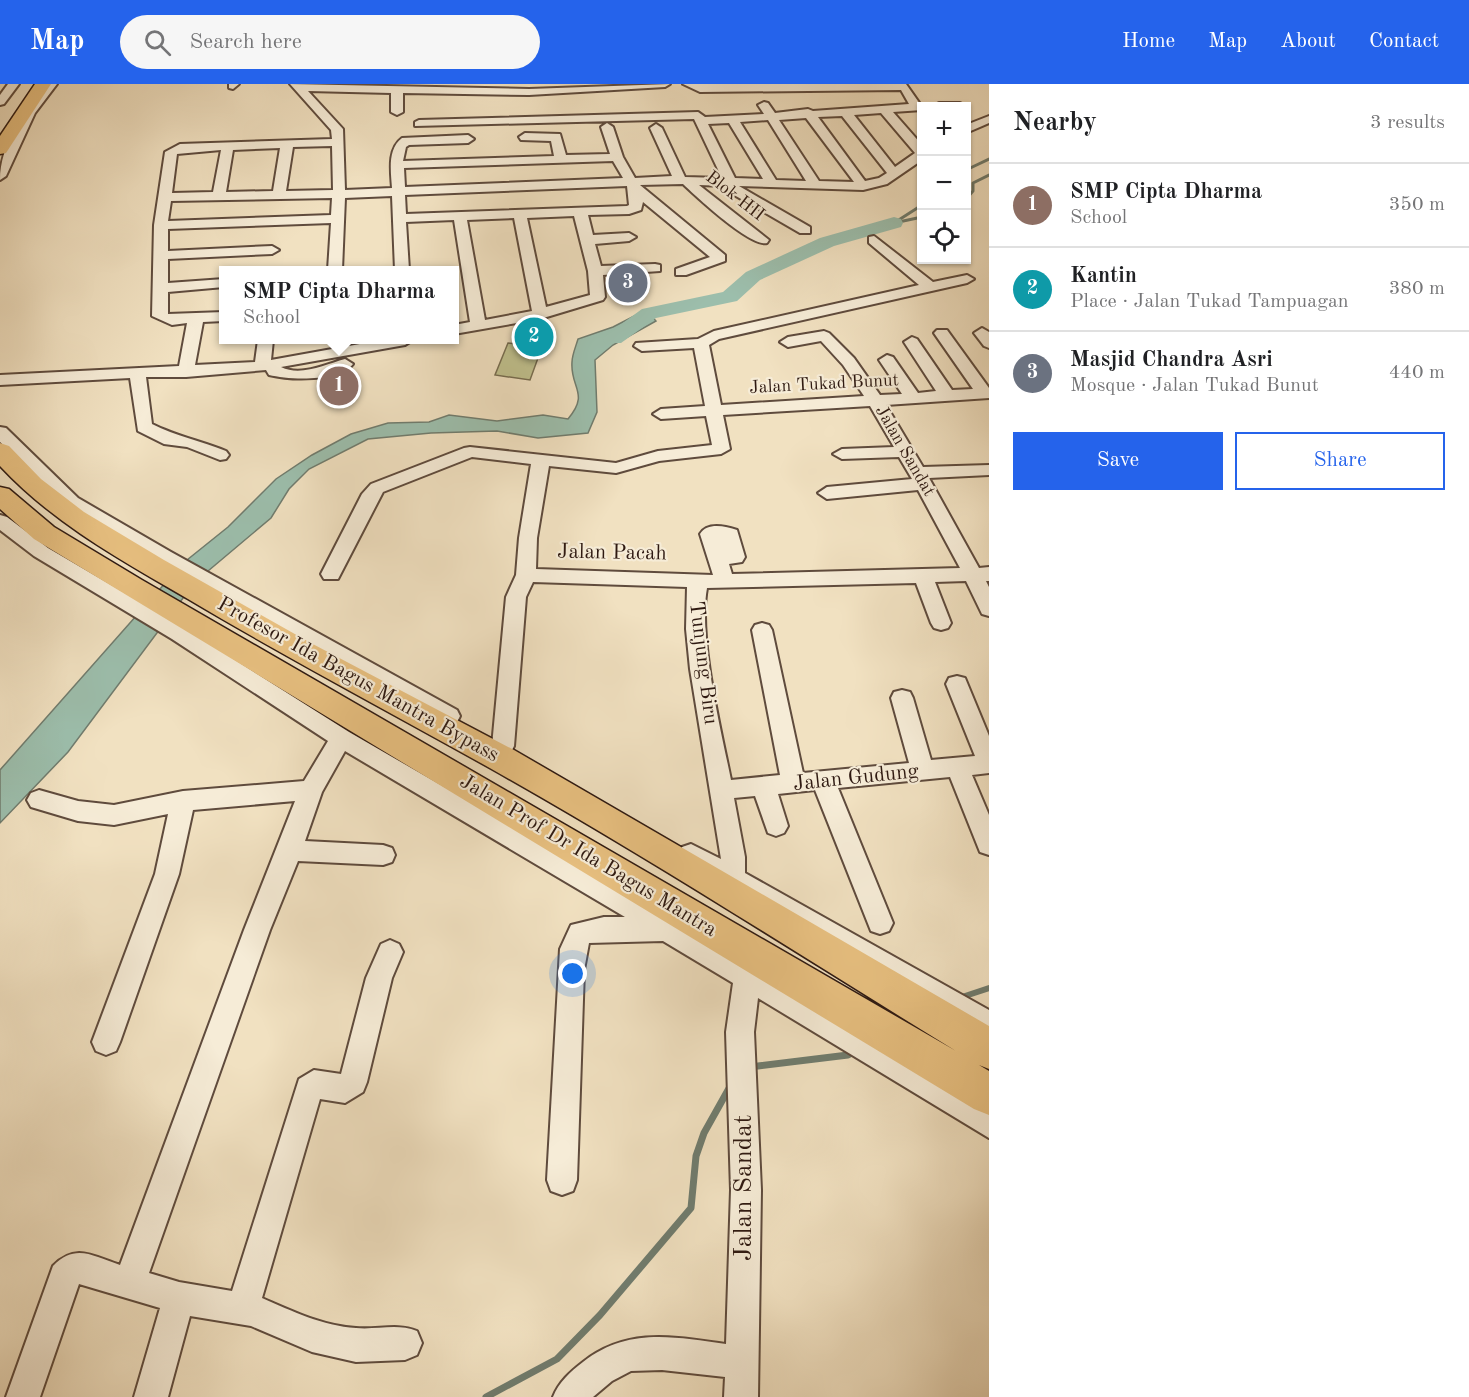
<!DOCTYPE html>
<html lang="en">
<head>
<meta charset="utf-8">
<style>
	:root { --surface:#fff; --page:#f6f6f6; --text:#202124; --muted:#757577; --line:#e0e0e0; --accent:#2563eb }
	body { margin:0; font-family:"Old Standard TT",serif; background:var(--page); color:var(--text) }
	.controls { position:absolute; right:18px; top:18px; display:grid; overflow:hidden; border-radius:0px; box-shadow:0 2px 4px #0004 }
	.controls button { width:54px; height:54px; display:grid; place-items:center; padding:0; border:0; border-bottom:2px solid var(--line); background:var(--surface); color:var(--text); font:30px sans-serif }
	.you { position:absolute; left:573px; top:890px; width:21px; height:21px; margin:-15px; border:4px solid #fff; border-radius:50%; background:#1a73e8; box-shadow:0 0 0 9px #1a73e833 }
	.badge { display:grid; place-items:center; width:39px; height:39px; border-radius:50%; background:var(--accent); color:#fff; font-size:20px; font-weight:700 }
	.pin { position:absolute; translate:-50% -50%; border:3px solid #fff; box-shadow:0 2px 6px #0006 }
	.popup { position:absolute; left:219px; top:182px; width:240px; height:78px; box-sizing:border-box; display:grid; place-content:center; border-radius:0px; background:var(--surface); filter:drop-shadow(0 2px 4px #0005); font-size:20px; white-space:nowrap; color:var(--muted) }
	.popup b { font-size:22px; color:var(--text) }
	.popup::after { content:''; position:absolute; left:50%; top:100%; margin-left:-12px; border:12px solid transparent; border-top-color:var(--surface) }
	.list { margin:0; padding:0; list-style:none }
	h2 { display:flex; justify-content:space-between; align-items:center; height:78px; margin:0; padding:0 24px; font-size:26px }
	h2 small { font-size:20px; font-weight:400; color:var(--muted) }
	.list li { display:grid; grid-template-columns:39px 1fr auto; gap:18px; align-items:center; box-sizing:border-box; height:84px; padding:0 24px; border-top:2px solid var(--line) }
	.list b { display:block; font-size:22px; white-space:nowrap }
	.list p { margin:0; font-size:20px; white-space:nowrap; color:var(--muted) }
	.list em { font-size:20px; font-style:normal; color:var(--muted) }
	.actions { display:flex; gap:12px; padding:18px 24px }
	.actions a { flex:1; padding:14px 0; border:2px solid var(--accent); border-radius:0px; text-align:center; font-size:21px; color:var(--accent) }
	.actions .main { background:var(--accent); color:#fff }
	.icon { flex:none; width:33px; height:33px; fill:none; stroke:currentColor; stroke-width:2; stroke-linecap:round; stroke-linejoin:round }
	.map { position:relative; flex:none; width:989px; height:1313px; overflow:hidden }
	header { display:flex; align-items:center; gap:36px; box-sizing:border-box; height:84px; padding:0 30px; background:var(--accent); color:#fff }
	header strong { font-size:28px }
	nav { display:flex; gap:33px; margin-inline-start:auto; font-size:21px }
	.search { width:420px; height:54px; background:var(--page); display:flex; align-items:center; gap:15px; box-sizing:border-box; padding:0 21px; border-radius:33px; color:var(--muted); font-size:22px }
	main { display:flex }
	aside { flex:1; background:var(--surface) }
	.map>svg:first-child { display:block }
	.green { fill:#c0c18e; stroke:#776d50; stroke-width:1.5 }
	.water { fill:#9cbeac; stroke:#707c6e; stroke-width:1.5 }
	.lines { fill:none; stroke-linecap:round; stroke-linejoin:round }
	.stream-far2 { stroke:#707c6e; stroke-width:3 }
	.stream-far1 { stroke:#707c6e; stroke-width:6 }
	.stream { stroke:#707c6e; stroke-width:7 }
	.river { fill:#9cbeac; fill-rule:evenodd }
	.minor-casing { stroke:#5f4b3d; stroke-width:4 }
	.highway-casing { stroke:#2e1911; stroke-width:3 }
	.minor { fill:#f6ecd7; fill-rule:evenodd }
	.highway { fill:#e8c080; fill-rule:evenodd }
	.labels { text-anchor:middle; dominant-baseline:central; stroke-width:4.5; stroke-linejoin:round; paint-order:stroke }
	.far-street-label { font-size:18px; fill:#2e1911; stroke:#f6ecd7 }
	.street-label { font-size:21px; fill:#2e1911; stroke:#f6ecd7 }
	.near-street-label { font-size:26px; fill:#2e1911; stroke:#f6ecd7 }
</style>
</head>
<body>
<header>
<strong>Map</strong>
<div class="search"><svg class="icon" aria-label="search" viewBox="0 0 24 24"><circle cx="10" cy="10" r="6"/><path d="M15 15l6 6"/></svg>Search here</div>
<nav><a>Home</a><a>Map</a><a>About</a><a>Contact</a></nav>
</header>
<main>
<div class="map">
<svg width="989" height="1313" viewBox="0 0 989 1313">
	<rect width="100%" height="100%" fill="#f1e1c1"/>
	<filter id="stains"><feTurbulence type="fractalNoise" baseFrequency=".00333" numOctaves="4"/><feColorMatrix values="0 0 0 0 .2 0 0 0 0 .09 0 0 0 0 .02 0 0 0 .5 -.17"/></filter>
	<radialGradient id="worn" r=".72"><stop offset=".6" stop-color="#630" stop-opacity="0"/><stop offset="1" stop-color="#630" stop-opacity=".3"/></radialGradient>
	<polygon class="green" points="508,259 542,263 530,296 495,291"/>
	<path class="water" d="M 646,226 L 656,237 L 613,261 L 595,276 L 597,328 L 588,349 L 538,354 L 497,347 L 431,349 L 368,355 L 309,385 L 289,405 L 271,434 L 195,498 L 68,668 L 0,739 L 0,686 L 182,480 L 228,443 L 276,395 L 312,371 L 351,350 L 388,339 L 429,338 L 449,331 L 497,337 L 543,331 L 568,335 C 590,309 570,304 572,278 C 572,271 576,262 578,255 L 613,243 Z"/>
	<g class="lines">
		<g class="stream-far2">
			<polyline points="966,86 989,75"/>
			<polyline points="966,115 973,107 973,99 989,91"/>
			<polyline points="894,139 922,121"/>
			<polyline points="894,139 922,133"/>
		</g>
		<polyline class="stream-far1" points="959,914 989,904"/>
		<g class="stream">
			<polyline points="758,982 848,971 855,967"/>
			<polyline points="486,1313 557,1275 600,1231 691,1124 696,1072 704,1049 732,999"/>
		</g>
		<polygon class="river" points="894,133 901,135 903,139 901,143 834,162 760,196 737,217 656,234 621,259 605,259 602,254 642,225 723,208 746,188 820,154"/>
		<defs>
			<g id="minor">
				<polygon points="8,0 19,0 4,20 0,21 0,11"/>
				<path d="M 46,0 L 57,0 L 35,29 L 6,92 L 0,96 C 0,60 25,27 46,0 Z"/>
				<polygon points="229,0 239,0 233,5 229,4"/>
				<path d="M 290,0 L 529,5 L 670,0 L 665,3 L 529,11 L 403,9 L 403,28 L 397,31 L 391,28 L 391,9 L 308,7 L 343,45 L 345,106 L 392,104 C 391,88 387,65 402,54 L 468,51 L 474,55 L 468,59 L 409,61 L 406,63 L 403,77 L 554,72 L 551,57 L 521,56 L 519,53 L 525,49 L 560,50 L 566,71 L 610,70 L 601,43 L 607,39 L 613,43 L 623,73 L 635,94 L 672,92 L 650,44 L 656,40 L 662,44 L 685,93 L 722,94 L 694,35 L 415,42 L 415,38 L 419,36 L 698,28 L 705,33 L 764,30 L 758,21 L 764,18 L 768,19 L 775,29 L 808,25 L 813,27 L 909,20 L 901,6 L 700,8 L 683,0 L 906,0 L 920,20 L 927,22 L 922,22 L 922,26 L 893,28 L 922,61 L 922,76 L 887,100 L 863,106 L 739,102 L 810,143 L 810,149 L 800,149 L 729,108 L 726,102 L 699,101 L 769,156 L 767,159 C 750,163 697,113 683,100 L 640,101 L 725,171 L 725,177 L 686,191 L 676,191 L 676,185 L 710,173 L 643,118 L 641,126 L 629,130 L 588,131 L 593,151 L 629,149 L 636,153 L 629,157 L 595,160 L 601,182 L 655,180 L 660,181 L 660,187 L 603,191 L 605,213 L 603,216 L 540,235 L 454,250 L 454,241 L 470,238 L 454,136 L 406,138 L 409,186 L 395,186 L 392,112 L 345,114 L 342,186 L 328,186 L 331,139 L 168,145 L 168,167 L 272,162 L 279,166 L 272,170 L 168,175 L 168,199 L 224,195 L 224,203 L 168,208 L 168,230 L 224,228 L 224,237 L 203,238 L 195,281 L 255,278 L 258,256 L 273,256 L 271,276 L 382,256 L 413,256 L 405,261 L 281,283 C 301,293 326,280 345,275 L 353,280 C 339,298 290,296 269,291 L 266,286 L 186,293 L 146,293 L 152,340 C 176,352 201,357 226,367 L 229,371 L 226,375 L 220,376 L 187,363 L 164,360 L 138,347 L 130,294 L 0,301 L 0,291 L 179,282 L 187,239 L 172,241 L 152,232 L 154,141 L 165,68 L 180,60 L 332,55 L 331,46 ZM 881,29 L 915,69 L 895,83 L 854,31 ZM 842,32 L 887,89 L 879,94 L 865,97 L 818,33 ZM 806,34 L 854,98 L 819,97 L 779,36 ZM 768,36 L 806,97 L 776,96 L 740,38 ZM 729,39 L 763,95 L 735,94 L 708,40 ZM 332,62 L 333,106 L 286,107 L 293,63 ZM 280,64 L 273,107 L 226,108 L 233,66 ZM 221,66 L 213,108 L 172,109 L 177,70 ZM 613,77 L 623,94 L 405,103 L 404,84 ZM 627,102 L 629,121 L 627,122 L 406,130 L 405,111 ZM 332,114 L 331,131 L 168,137 L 171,117 ZM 574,132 L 588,187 L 590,211 L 546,223 L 527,134 ZM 514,134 L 532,227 L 485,236 L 467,136 Z"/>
				<polygon points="939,19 960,19 966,22 933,22"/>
				<polygon points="989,32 989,39 966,49 966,41"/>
				<path d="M 874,152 L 933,198 L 967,191 L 974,195 L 967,199 L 719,255 L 709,261 L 721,321 L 864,312 L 843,281 L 821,257 L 788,263 L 780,258 L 788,253 L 824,247 L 829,249 L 854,274 L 880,311 L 902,310 L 879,276 L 887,271 L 893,273 L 918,309 L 936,307 L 904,258 L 912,253 L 917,255 L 952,306 L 973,305 L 934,249 L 937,246 L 947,246 L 989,304 L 989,314 L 886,321 L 923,383 L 989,381 L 989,391 L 929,394 L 979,484 L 989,483 L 989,497 L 986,497 L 989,503 L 989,532 L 982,530 L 966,497 L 935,498 L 951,539 L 948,544 L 941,546 L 934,544 L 931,539 L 916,499 L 707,504 C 698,553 721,646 731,696 L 780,691 L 752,546 L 755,541 L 762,539 L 769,541 L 772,546 L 803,689 L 909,679 L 891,614 L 894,608 L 902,606 L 910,608 L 913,614 L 931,676 L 975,672 L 946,600 L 949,594 L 957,592 L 965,594 L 989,652 L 989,689 L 972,691 L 989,731 L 989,771 L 980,768 L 950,693 L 838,704 L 893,839 L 889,847 L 880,850 L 871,847 L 815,706 L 778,710 L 788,742 L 784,749 L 776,752 L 768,749 L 755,712 L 734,714 L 745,773 L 745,789 L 989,926 L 989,954 L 739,810 L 729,815 L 720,812 L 716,804 L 718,798 L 682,777 L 679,770 L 682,763 L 691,760 L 721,775 L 690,585 L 686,545 L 687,503 L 533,498 L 526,513 L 514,662 L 511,668 L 503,671 L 495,668 L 492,662 L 506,513 L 516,491 L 519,454 L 531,380 L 472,373 L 383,408 L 338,495 L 324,495 L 321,490 L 362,410 L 371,400 L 464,364 L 470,363 L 616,379 L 658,367 L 712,361 L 706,332 L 661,335 L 653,330 L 661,325 L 705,322 L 694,264 L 642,267 L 634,262 L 636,259 L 698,255 L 714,247 L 919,201 L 869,159 L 869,153 ZM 870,322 L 894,363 L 842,365 L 833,370 L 842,375 L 899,373 L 912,395 L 827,403 L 818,409 L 827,415 L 918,406 L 960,484 L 732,490 L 729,480 L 742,478 L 745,473 L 737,446 C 725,442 707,438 700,450 L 713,491 L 536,485 L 537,454 L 549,382 L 616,389 L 659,377 L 721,370 L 730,365 L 723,331 Z"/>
				<polygon points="982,244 989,248 989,264 984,262 974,249"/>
				<polygon points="0,343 6,344 78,414 171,468 457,626 460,632 457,638 449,640 441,638 157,478 66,422 0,358"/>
				<path d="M 0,431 L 7,433 L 48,464 L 186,545 L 349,648 L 676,837 L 989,1023 L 989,1054 L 758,914 L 754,948 L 761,1106 L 758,1313 L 724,1313 L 725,1293 L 662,1286 L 631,1287 L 612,1297 L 593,1313 L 553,1313 C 559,1298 570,1288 583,1278 C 628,1243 673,1253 726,1260 L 731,1106 L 726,948 L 733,899 L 663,857 L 589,859 L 584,886 L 577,1096 L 573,1107 L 562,1111 L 551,1107 L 547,1096 L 560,865 L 571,841 L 604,833 L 625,833 L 345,667 L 322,708 L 305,757 L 383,761 L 392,764 L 395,771 L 392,778 L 383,781 L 298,777 L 270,846 L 149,1189 L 179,1198 L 232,1207 L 299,995 L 314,986 L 341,990 L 366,894 L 381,860 L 390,856 L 399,860 L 403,868 L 392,894 L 367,998 L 363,1008 L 345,1019 L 320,1015 L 262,1214 C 292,1227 323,1242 356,1244 C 377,1246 397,1239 417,1247 L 422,1259 L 417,1271 L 405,1276 L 356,1278 L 312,1268 L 251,1242 L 190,1232 L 168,1313 L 134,1313 L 160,1224 L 79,1200 L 40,1313 L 6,1313 L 53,1182 C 76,1159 92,1172 120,1181 L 244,846 L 295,717 L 193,726 L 179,790 L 120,958 L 116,967 L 106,971 L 96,967 L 92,958 L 155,790 L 168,730 L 114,741 L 78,737 L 31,723 L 27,716 L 31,709 L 39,706 L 78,717 L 114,721 L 183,707 L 304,697 L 328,657 L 172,555 L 34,472 L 0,446 Z"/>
			</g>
			<g id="highway">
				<polygon points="35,0 51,0 6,69 0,70 0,52"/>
				<path d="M 0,359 L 9,362 L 41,395 L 84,428 L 164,476 L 309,558 L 514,666 L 989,942 L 989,985 L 979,981 L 989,987 L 989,1031 L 974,1025 L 34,455 L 0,425 L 0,403 L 9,405 L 54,443 L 142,496 L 956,967 C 801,872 647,772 488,683 C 388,627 287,574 188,515 C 121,476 53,439 0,382 Z"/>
			</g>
		</defs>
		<use href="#minor" class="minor-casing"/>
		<use href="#highway" class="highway-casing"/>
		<use href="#minor" class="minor"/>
		<use href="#highway" class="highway"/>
	</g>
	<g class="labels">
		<g class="far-street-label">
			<text transform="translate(735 112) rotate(38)">Blok HII</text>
			<text transform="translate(824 300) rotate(-3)">Jalan Tukad Bunut</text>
			<text transform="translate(905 367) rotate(60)">Jalan Sandat</text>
		</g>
		<g class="street-label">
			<text transform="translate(612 469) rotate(1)">Jalan Pacah</text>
			<text transform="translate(703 579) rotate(83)">Tunjung Biru</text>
			<text transform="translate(358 596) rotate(29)">Profesor Ida Bagus Mantra Bypass</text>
			<text transform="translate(856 694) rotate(-6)">Jalan Gudung</text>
			<text transform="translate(588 772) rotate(31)">Jalan Prof Dr Ida Bagus Mantra</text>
		</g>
		<g class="near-street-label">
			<text transform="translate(744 1104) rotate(-90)">Jalan Sandat</text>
		</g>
	</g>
	<rect width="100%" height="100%" filter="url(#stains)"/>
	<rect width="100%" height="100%" fill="url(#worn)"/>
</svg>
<div class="controls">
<button>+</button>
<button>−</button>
<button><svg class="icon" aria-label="locate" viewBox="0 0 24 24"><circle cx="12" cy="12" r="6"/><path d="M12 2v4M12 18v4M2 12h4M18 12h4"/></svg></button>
</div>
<div class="you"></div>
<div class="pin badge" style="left:339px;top:302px;background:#8d6e63">1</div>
<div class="popup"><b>SMP Cipta Dharma</b>School</div>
<div class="pin badge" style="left:534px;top:253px;background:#0f9aa8">2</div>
<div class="pin badge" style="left:628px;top:199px;background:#6b7280">3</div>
</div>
<aside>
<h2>Nearby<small>3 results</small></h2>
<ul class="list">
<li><span class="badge" style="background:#8d6e63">1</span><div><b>SMP Cipta Dharma</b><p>School</p></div><em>350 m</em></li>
<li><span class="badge" style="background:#0f9aa8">2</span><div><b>Kantin</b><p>Place · Jalan Tukad Tampuagan</p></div><em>380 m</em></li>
<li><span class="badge" style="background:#6b7280">3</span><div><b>Masjid Chandra Asri</b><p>Mosque · Jalan Tukad Bunut</p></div><em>440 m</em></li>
</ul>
<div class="actions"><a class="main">Save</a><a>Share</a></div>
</aside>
</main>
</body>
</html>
